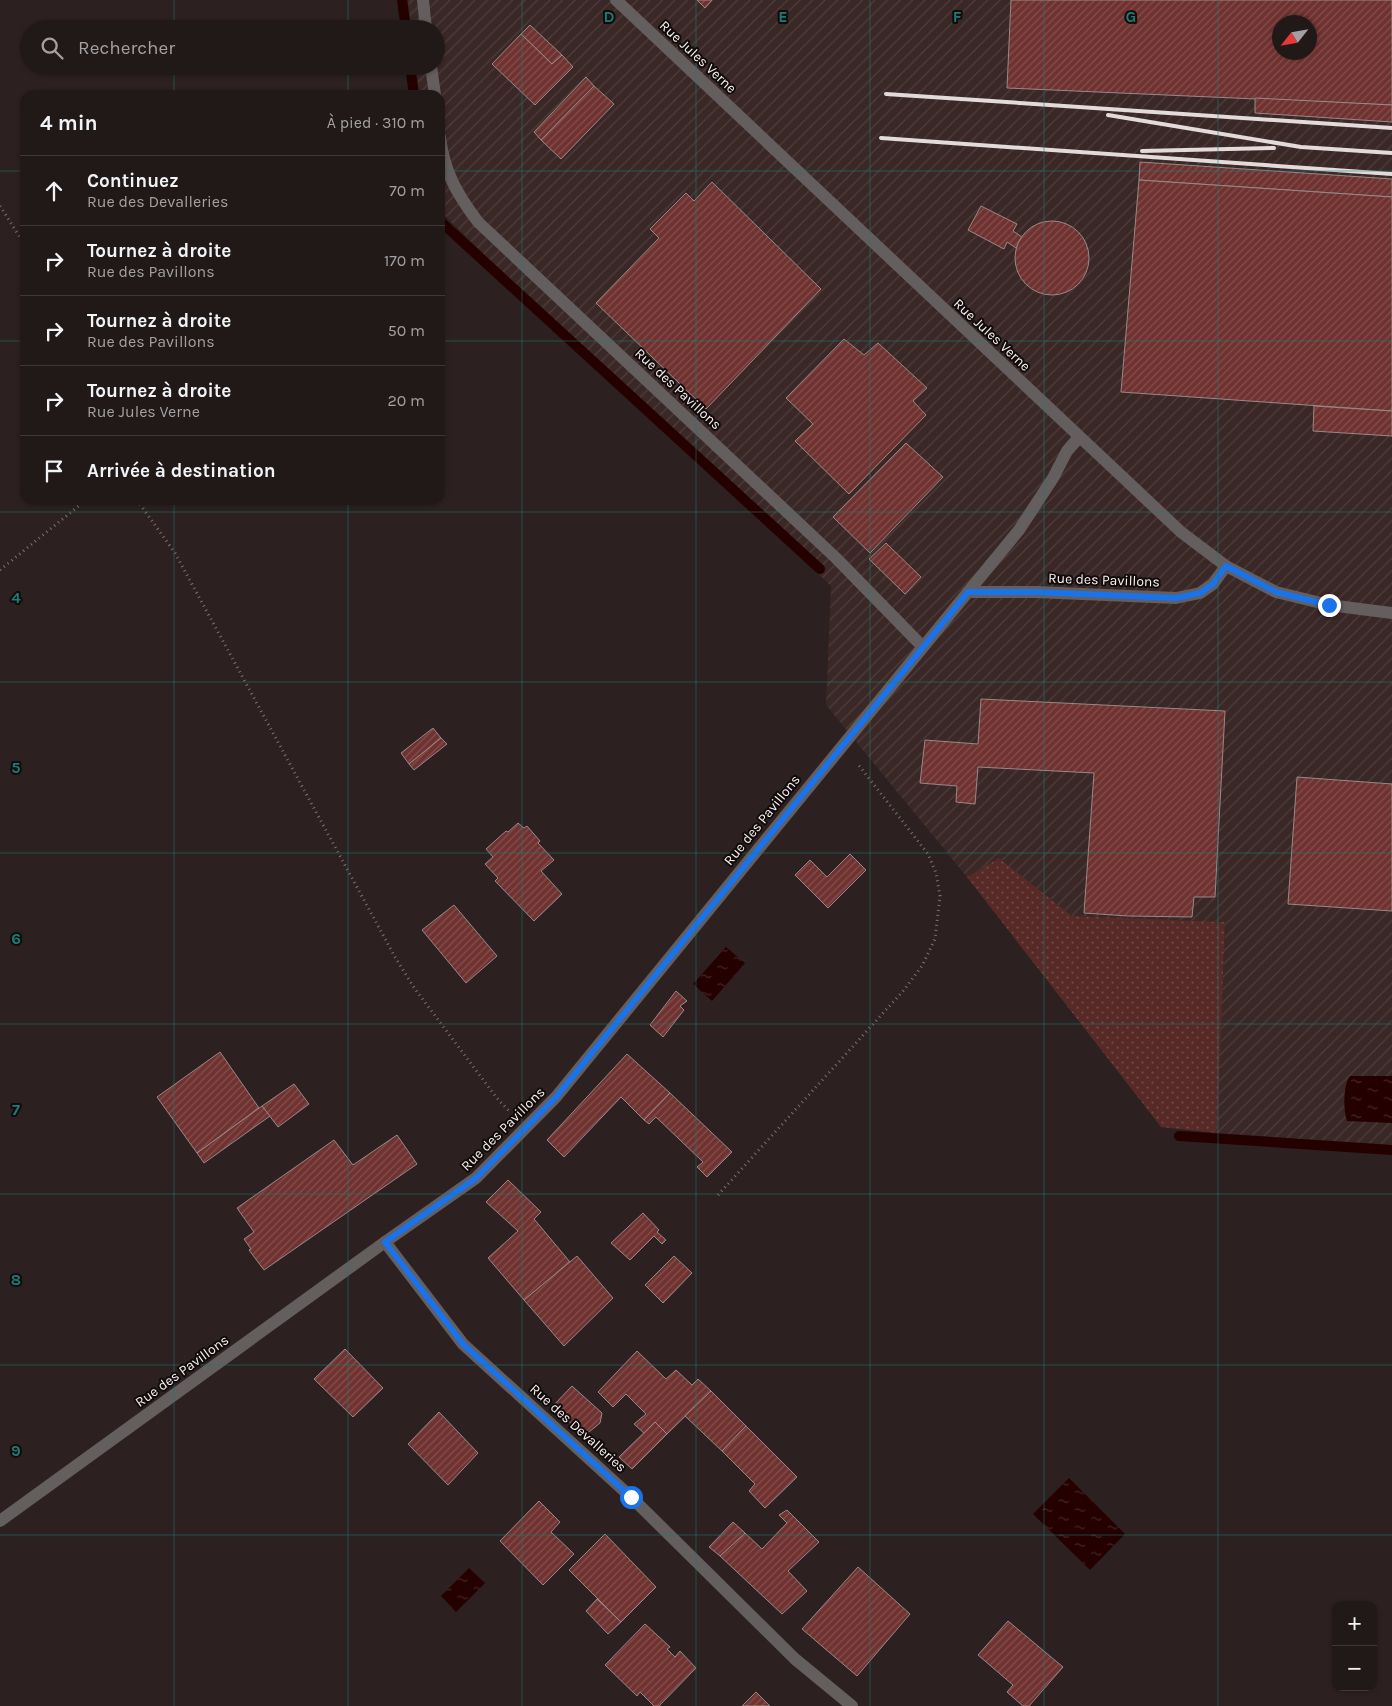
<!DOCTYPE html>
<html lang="fr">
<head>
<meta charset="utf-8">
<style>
	:root { --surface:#211918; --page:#2d2625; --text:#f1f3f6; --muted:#a2a0a2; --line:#3e3837 }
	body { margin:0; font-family:Karla,sans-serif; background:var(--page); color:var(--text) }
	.controls { position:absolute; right:15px; bottom:15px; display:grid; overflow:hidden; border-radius:10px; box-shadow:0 1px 4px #0004 }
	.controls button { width:45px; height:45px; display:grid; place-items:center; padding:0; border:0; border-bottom:1px solid var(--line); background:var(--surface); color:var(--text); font:25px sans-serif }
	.compass { position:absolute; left:1272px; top:15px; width:45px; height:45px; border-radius:50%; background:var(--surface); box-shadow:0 1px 4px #0004; rotate:239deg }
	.stop { position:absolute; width:15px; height:15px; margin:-11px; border:4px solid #1a73e8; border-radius:50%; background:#fff }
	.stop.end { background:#1a73e8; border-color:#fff; box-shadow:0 1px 5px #0008 }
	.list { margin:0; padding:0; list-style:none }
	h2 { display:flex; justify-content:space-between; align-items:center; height:65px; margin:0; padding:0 20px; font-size:21px }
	h2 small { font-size:16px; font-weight:400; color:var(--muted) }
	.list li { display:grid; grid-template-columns:32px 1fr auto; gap:15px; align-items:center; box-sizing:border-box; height:70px; padding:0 20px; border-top:1px solid var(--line) }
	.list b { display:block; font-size:19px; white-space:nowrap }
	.list p { margin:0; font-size:16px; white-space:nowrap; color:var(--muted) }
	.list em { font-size:16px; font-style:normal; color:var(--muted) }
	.icon { flex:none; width:28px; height:28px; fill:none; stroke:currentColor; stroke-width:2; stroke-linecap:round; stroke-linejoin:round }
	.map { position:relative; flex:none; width:1392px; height:1706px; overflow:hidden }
	.search { position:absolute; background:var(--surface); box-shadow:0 1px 4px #0004; left:20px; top:20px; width:425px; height:55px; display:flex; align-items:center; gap:12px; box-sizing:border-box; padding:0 18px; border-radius:28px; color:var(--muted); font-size:19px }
	.panel { position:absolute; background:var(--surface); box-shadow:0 1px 4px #0004; left:20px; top:90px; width:425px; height:415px; border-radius:15px }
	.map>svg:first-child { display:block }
	.industrial { fill:url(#industrial-furrows); fill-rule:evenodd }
	.grass { fill:url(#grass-dots) }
	.water { fill:url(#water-ripples) }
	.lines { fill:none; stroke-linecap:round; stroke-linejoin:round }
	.stream { stroke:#240001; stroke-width:10 }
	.building { fill:url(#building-hatch); stroke:#978988; fill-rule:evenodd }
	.path { stroke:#7c7271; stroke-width:3; stroke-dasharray:1 4; stroke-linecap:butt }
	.minor { stroke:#645e5e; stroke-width:12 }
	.rail { stroke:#e3dbda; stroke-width:4 }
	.route { stroke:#1a73e8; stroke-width:6 }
	.grid { fill:none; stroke:#1b7c74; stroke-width:1; stroke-opacity:0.55 }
	.labels { text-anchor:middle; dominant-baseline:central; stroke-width:4; stroke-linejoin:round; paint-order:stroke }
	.street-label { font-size:14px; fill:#f8f0ef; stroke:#110c0b }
	.grid-label { font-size:16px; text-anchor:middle; font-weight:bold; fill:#1b7c74; stroke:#110c0b; stroke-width:4; stroke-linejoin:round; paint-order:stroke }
</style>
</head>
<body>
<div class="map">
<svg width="1392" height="1706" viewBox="0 0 1392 1706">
	<defs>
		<pattern id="industrial-furrows" width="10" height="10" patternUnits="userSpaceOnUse" patternTransform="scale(1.25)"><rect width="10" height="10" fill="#3a2827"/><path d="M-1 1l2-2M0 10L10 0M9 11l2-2" fill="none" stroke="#4e3d3c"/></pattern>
		<pattern id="grass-dots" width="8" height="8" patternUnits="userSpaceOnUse" patternTransform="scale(1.25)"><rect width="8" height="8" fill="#572a28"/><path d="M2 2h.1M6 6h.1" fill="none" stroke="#704948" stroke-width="1.8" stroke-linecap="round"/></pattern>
		<pattern id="water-ripples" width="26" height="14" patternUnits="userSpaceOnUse" patternTransform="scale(1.25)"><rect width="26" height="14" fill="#240001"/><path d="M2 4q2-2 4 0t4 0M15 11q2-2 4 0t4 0" fill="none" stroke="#452626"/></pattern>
		<pattern id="building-hatch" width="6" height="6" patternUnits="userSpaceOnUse" patternTransform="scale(1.25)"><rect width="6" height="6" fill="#6f3230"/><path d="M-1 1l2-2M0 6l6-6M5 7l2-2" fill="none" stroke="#84504e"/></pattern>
	</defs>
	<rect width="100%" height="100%" fill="#2c2120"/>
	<path class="industrial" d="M 408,0 L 1392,0 L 1392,1145 L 1217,1133 L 1225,922 L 1072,916 L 999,858 L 967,877 L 826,705 L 831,586 L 550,319 L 440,211 L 440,95 L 419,95 L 416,66 L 436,66 L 436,29 L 411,29 ZM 1280,22 L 1310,22 L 1310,52 L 1280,52 Z"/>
	<polygon class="grass" points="999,858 1072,916 1225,922 1217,1133 1161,1127 967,877"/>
	<g class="water">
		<polygon points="726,947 745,963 712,1001 693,984"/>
		<path d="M 1350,1076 L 1392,1076 L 1392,1123 L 1347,1121 C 1343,1110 1343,1085 1350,1076 Z"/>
		<polygon points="1069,1478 1125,1534 1090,1570 1033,1514"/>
		<polygon points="469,1568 485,1583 456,1612 441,1596"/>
	</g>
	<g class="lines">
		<g class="stream">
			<polyline points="402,0 406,29"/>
			<polyline points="410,66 414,95"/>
			<polyline points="440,221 820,569"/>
			<polyline points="1179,1136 1392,1150"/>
		</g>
	</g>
	<g class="building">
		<polygon points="697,0 712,0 705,8"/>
		<path d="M 1011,0 L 1392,0 L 1392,105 L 1007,88 ZM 1280,22 L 1310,22 L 1310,52 L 1280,52 Z"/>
		<polygon points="530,25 562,55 552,64 521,34"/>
		<polygon points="521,34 552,64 562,55 573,67 535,105 492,64"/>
		<polygon points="586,77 594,86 541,140 534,132"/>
		<polygon points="594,86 614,104 561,159 541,140"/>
		<polygon points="1255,98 1392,105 1392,122 1255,113"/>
		<polygon points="1140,162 1392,179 1392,197 1139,180"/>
		<polygon points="1139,180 1392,197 1392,411 1121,392"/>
		<polygon points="712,182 821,289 706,409 596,303 659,238 650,229 686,193 694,201"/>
		<polygon points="981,206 1017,224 1013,231 1022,237 1016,248 1007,242 1004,249 968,230"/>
		<circle cx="1052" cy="258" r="37"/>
		<polygon points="844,339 864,355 878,343 927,388 913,401 926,415 849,494 795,441 813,424 786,398"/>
		<polygon points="1314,406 1392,411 1392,436 1313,431"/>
		<polygon points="906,443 943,477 870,553 833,517"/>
		<polygon points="886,543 921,577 905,594 869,559"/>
		<polygon points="981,699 1225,711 1215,897 1194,897 1192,917 1128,916 1084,913 1094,773 978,767 975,804 956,802 957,786 920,783 925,740 978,744"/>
		<polygon points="433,728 441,738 409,764 401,753"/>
		<polygon points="441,738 447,744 414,770 409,764"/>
		<polygon points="1297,777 1392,784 1392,911 1288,904"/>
		<polygon points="518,823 524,828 527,826 540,841 538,843 554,860 541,871 562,894 534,921 495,881 498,878 485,864 493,857 486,849 506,831 508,832"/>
		<polygon points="850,854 866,870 828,908 795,875 810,860 827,877"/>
		<polygon points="454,905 497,956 466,983 422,930"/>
		<polygon points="676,991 687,1001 680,1006 684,1010 663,1037 650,1025"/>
		<polygon points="220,1052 259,1108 197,1153 157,1097"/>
		<polygon points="627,1054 670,1093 644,1120 621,1097 564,1157 547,1140"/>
		<polygon points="294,1084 309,1104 278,1127 262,1106"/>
		<polygon points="670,1093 732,1152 707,1177 697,1167 703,1162 656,1117 649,1124 644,1120"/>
		<polygon points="262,1106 270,1116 204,1163 197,1153"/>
		<polygon points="397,1135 417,1164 264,1270 249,1250 251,1249 244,1239 254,1232 237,1208 334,1140 353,1165"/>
		<polygon points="508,1180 541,1212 534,1219 570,1262 524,1300 488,1258 518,1231 486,1202"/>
		<polygon points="643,1213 659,1230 657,1232 666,1240 662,1244 654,1236 630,1260 611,1243"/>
		<polygon points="577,1256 613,1298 564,1346 524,1300"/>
		<polygon points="674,1256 692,1273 663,1303 645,1285"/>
		<polygon points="345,1349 383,1388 353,1417 314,1379"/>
		<polygon points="637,1351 666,1379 676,1370 692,1385 698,1379 711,1391 667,1434 655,1422 645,1434 634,1424 646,1414 626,1394 613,1407 598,1392"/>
		<polygon points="572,1386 602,1413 600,1423 584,1436 553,1406"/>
		<polygon points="711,1391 746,1426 722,1451 685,1416"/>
		<polygon points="439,1412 478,1453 448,1485 408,1444"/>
		<polygon points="655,1422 667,1434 632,1469 619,1457"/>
		<polygon points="746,1426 797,1477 765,1508 749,1491 755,1484 722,1451"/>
		<polygon points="539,1501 560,1522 551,1532 574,1554 543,1585 500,1541"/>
		<polygon points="787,1510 819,1542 788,1571 807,1591 782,1614 720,1556 745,1533 762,1549 787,1523 779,1515"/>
		<polygon points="733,1522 745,1533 720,1556 709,1547"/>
		<polygon points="605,1534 656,1587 621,1622 569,1570"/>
		<polygon points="858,1567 910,1614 857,1676 802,1629"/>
		<polygon points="597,1599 621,1622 608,1634 586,1611"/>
		<polygon points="1008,1621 1063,1667 1029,1706 1023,1706 1007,1692 1013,1685 978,1655"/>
		<polygon points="645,1624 670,1647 667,1649 675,1657 680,1651 696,1668 659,1706 654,1706 640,1692 637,1696 605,1665"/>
		<polygon points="756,1692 770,1706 742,1706"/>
	</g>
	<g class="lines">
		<g class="path">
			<polyline points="0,206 25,245"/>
			<polyline points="137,500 175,553 395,957 415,989 496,1097 509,1111"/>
			<polyline points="0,570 86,500"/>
			<polyline points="718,1195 904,990 922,966 935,939 940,896 936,873 928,854 857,763"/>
		</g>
		<g class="minor">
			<polyline points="423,0 426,29"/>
			<polyline points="616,0 1181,532 1226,566 1276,592 1329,605 1392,613"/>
			<polyline points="431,66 435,95"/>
			<path d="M 440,137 C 444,172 457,194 478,222 L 836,558 L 923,647"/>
			<polyline points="968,592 1036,592 1176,598 1200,593 1213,584 1226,566"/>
			<polyline points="385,1242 463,1344 631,1497 795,1659 852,1706"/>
			<polyline points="0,1521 385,1242 476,1178 556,1097 968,592 1019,530 1053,478 1067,451 1079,437"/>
		</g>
		<g class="rail">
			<polyline points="886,94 1392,128"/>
			<polyline points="1108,115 1301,147 1392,153"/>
			<polyline points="881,138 1392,174"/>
			<polyline points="1142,151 1274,148"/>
		</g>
	</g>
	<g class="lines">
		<polyline class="route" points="631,1497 463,1344 385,1242 476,1178 556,1097 968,592 1036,592 1176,598 1200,593 1213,584 1226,566 1276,592 1329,605"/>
	</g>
	<path class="grid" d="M 174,0 L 174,29M 348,0 L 348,29M 522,0 L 522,1706M 696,0 L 696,1706M 870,0 L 870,1706M 1044,0 L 1044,1706M 1218,0 L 1218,1706M 174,66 L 174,95M 348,66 L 348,95M 0,171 L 25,171M 440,171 L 1392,171M 0,341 L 25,341M 440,341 L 1392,341M 174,500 L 174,1706M 348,500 L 348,1706M 0,512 L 1392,512M 0,682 L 1392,682M 0,853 L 1392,853M 0,1024 L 1392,1024M 0,1194 L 1392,1194M 0,1365 L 1392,1365M 0,1535 L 1392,1535"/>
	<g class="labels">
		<g class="street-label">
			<text transform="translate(698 57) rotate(43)">Rue Jules Verne</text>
			<text transform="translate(992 335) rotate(43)">Rue Jules Verne</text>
			<text transform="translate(678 389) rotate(43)">Rue des Pavillons</text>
			<text transform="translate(1104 580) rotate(2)">Rue des Pavillons</text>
			<text transform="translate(762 820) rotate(-51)">Rue des Pavillons</text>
			<text transform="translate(503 1129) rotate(-45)">Rue des Pavillons</text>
			<text transform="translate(182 1371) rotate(-36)">Rue des Pavillons</text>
			<text transform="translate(578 1428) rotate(42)">Rue des Devalleries</text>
		</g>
	</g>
	<g class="grid-label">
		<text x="609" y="22">D</text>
		<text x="783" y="22">E</text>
		<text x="957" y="22">F</text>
		<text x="1131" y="22">G</text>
		<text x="16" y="603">4</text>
		<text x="16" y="773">5</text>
		<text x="16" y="944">6</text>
		<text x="16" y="1115">7</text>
		<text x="16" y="1285">8</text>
		<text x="16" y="1456">9</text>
	</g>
</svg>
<div class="controls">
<button>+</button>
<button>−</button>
</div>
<svg class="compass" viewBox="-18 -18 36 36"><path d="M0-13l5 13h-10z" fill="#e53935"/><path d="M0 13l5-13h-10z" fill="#a2a0a2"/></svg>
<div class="stop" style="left:631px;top:1497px"></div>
<div class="stop end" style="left:1329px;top:605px"></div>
<div class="search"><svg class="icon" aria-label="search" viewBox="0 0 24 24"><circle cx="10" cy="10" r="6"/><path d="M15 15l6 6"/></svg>Rechercher</div>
<section class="panel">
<h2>4 min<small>À pied · 310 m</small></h2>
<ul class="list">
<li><svg class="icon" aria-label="ahead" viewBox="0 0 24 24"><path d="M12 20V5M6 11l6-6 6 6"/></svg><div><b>Continuez</b><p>Rue des Devalleries</p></div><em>70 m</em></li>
<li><svg class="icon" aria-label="right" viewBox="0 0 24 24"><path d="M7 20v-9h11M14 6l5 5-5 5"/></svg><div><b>Tournez à droite</b><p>Rue des Pavillons</p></div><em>170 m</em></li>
<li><svg class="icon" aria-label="right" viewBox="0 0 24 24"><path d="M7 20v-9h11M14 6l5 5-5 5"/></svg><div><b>Tournez à droite</b><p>Rue des Pavillons</p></div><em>50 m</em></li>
<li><svg class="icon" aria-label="right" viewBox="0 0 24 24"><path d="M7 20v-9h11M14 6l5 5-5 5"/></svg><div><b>Tournez à droite</b><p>Rue Jules Verne</p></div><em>20 m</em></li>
<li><svg class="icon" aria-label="arrive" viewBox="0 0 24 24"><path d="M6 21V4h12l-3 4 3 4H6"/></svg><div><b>Arrivée à destination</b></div></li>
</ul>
</section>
</div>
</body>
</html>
